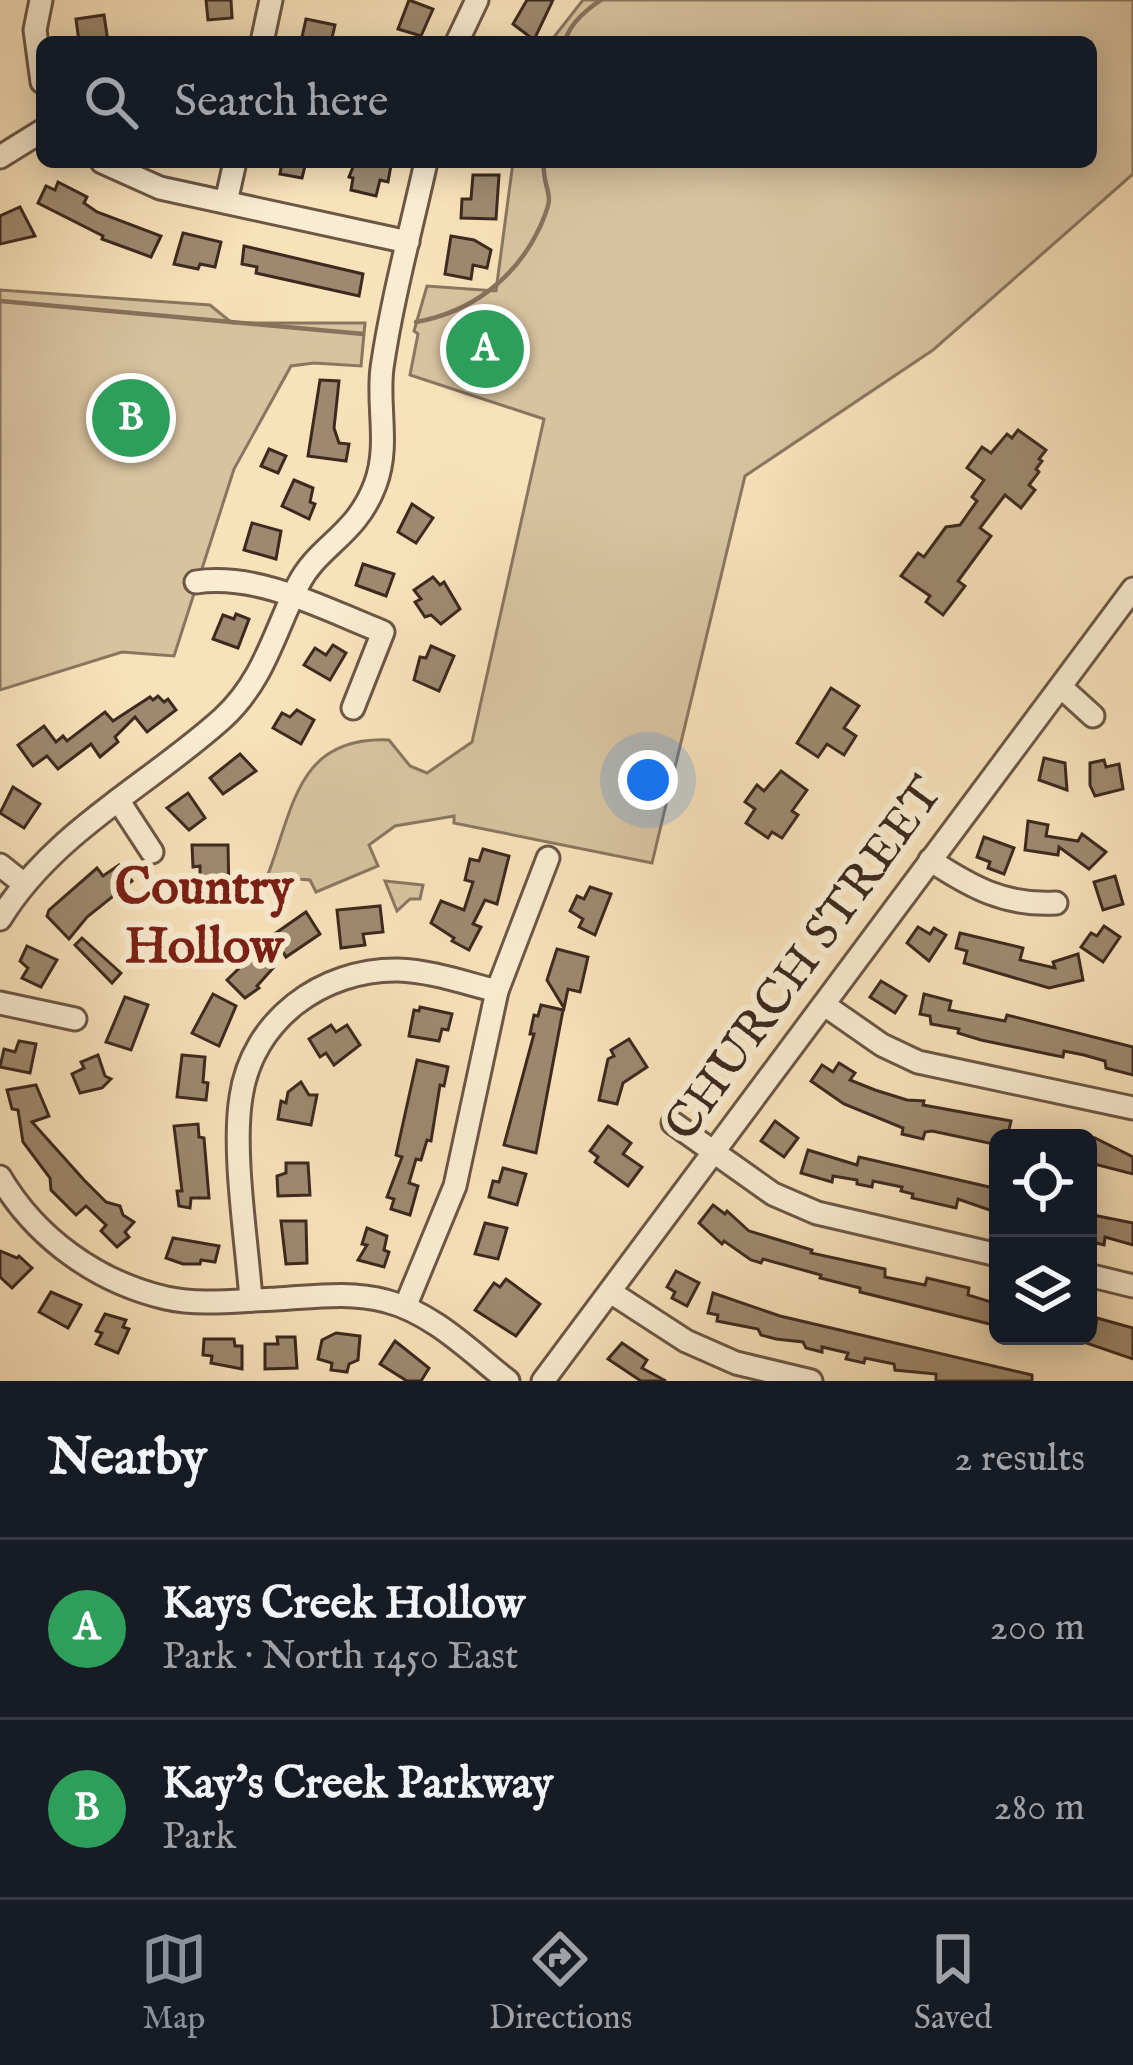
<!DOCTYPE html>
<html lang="en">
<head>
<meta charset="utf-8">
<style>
	:root { --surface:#171b24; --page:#242831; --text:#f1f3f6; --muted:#9ea1a6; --line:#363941; --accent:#8c9099 }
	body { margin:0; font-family:"IM FELL English",serif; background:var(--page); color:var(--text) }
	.controls { position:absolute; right:36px; bottom:36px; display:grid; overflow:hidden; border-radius:18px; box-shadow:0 6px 30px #0003 }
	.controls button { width:108px; height:108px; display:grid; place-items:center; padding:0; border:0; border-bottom:3px solid var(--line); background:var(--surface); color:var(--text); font:60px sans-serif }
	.you { position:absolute; left:648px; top:780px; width:42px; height:42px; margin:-30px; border:9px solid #fff; border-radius:50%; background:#1a73e8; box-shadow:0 0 0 18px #1a73e833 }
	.badge { display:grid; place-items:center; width:78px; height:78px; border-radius:50%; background:var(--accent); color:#fff; font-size:39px; font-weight:700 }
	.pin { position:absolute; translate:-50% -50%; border:6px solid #fff; box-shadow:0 3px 12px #0006 }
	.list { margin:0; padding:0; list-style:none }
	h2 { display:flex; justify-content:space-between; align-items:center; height:156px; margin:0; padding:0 48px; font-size:51px }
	h2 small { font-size:39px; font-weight:400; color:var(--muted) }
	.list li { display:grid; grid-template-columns:78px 1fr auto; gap:36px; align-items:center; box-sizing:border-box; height:180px; padding:0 48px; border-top:3px solid var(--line) }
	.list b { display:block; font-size:45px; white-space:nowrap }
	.list p { margin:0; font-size:39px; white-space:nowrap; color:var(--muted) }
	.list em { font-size:39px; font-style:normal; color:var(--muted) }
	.icon { flex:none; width:66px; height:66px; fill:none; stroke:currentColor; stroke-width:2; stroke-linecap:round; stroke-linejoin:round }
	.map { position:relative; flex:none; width:1133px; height:1381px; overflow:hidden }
	.search { position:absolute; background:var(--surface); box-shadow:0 6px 30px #0003; left:36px; right:36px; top:36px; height:132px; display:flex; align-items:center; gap:30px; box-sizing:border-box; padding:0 42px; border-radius:18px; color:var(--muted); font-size:45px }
	.sheet { height:516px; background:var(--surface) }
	nav { display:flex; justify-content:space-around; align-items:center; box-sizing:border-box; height:168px; border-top:3px solid var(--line); background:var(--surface); font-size:33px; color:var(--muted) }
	nav a { display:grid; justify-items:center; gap:6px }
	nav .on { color:var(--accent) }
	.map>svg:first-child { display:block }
	.green { fill:#d8c3a0; stroke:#8a7660; stroke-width:3 }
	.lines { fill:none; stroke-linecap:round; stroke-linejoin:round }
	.stream { stroke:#87725c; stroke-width:4.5 }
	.building { fill:#9e8970; stroke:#3d291f; stroke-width:3 }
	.minor-casing { stroke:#6c5746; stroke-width:27 }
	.minor { stroke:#faecd2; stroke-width:21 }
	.labels { text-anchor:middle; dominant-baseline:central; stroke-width:12; stroke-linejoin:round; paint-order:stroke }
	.street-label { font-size:48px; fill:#3d291f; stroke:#faecd2 }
	.neighbourhood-label { font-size:51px; font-weight:bold; fill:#7a1f14; stroke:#faecd2 }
</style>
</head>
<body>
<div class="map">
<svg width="1133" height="1381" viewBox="0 0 1133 1381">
	<rect width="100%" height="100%" fill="#f8e2ba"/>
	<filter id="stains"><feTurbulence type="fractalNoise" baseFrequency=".00167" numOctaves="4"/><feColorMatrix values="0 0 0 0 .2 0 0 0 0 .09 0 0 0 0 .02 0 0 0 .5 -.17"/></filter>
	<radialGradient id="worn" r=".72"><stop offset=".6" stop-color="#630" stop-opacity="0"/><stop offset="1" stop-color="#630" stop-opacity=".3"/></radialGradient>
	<g class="green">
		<path d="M 583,0 L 1133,0 L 1133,174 L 933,350 L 745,476 L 652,863 L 454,823 L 454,816 L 395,826 L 369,845 L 378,866 L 316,892 L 310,880 L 267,877 C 294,807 297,736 389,740 L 410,766 L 427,773 L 472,742 L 544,419 L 410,375 L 418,334 L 414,331 L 427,286 L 496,291 L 513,162 L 1091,162 L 1091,42 L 550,42 Z"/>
		<polygon points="0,290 210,305 232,323 365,323 361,366 314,363 291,366 234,469 174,656 122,652 0,690"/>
		<polygon points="385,881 423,885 420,899 410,899 397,911"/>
	</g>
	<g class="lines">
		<g class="stream">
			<path d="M 565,42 C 569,24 586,10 601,0"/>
			<polyline points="0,301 363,334"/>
			<path d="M 416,322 C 472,312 516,278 540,227 C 543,219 549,208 549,199 C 548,186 542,177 544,162"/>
		</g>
	</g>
	<g class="building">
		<polygon points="206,0 231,0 232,18 208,20"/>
		<polygon points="409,0 433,9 421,36 398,29"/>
		<polygon points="527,0 553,0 534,40 513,24"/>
		<polygon points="104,15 108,42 79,42 76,19"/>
		<polygon points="306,19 335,25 331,42 310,42 310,38 302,37"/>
		<polygon points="282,162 306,162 302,178 280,174"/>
		<polygon points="355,162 391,165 388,182 380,180 376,196 351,190 353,178 349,177"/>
		<polygon points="473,175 499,175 496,219 461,218 462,199 471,199"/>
		<polygon points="58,182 87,197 84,203 97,212 161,236 151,257 102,239 103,236 38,203 46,186 55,190"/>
		<polygon points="20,207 35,236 0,244 0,216"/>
		<polygon points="183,233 221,242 215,267 200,264 198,269 174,264"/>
		<polygon points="451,236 474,240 491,250 487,268 473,265 471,279 445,274"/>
		<polygon points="244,246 363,274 359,296 256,273 257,267 242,264"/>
		<polygon points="320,380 339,381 334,428 339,443 349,444 346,461 308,456"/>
		<polygon points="1018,430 1046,450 1039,459 1042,461 1036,469 1039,472 1029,485 1035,490 1021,508 1005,495 980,528 991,536 958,581 965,586 943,615 926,602 930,596 901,576 918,553 924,557 946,527 960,525 977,501 972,497 984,480 967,468 982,447 991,453 1007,434 1012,438"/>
		<polygon points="269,449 286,456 278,473 261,466"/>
		<polygon points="294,480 313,488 310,502 315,504 309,519 282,506"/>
		<polygon points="412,504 433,518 416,543 398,532"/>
		<polygon points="252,523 281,531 276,559 244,550"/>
		<polygon points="363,564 394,574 386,596 356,585"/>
		<polygon points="433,577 440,585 444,582 460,609 441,624 431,615 425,617 415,602 421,599 414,590"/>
		<polygon points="236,614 249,619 238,648 213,639 223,615 234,619"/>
		<polygon points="333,645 346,653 330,680 304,665 315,648 326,655"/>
		<polygon points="431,646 454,656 439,691 414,680 420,657 426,658"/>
		<polygon points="831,688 859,706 844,728 856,736 844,755 827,744 818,757 797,743"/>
		<polygon points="158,696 164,702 168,699 176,710 147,732 135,717 115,737 118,742 100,757 91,744 58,769 47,756 33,766 18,745 44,726 56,742 63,736 67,741 105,712 113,721 150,697 153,700"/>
		<polygon points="297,710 314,720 301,744 273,728 282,713 290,717"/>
		<polygon points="240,754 256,771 223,794 210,778"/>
		<polygon points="1044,758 1065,763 1067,790 1039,780"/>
		<polygon points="1104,760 1106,767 1119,764 1123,789 1095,796 1090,785 1090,763"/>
		<polygon points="781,771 807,790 792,811 798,815 782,838 772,832 768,838 746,823 755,809 745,802 757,785 764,791"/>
		<polygon points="13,787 40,804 24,828 0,813"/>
		<polygon points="188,793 205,818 189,830 167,808"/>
		<polygon points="1028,821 1048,825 1046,836 1078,841 1082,834 1106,852 1089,869 1059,847 1058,855 1025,850"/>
		<polygon points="984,837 1014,848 1004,874 988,868 990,862 977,857"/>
		<polygon points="192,845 228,845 229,895 200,896 200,866 193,867"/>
		<polygon points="483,849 509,856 497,904 485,900 473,924 481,927 469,950 452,941 454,938 431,923 441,901 464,910 473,882 465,880 470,859 479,861"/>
		<polygon points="119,865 132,881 87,917 69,939 47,916 49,910 97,868 103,876"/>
		<polygon points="1115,876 1123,904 1103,910 1094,882"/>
		<polygon points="590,887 611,894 595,935 579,927 583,919 570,911 577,896 584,899"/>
		<polygon points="380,906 383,932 363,934 365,945 341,948 337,910"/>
		<polygon points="306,912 320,934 286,957 273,935"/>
		<polygon points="1104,926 1120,937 1103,962 1081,947 1091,933 1097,936"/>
		<polygon points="918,927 930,934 934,928 946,935 929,961 907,943"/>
		<polygon points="960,933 1023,948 1020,960 1055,968 1053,962 1078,954 1083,980 1049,988 964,963 967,951 956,948"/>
		<polygon points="82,938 121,973 112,983 75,945"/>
		<polygon points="27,946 57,960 41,987 22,978 28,968 20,961"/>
		<polygon points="557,949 588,957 580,992 568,989 564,1008 547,980"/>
		<polygon points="258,950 274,967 257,986 259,988 245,998 227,980"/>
		<polygon points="881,981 906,996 895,1013 870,997"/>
		<polygon points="213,994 236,1006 219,1046 192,1033"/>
		<polygon points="924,994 951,1001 949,1010 1005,1021 1007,1015 1133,1047 1133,1075 1106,1068 1105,1061 1084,1055 1064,1051 1063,1057 1048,1054 981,1040 958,1033 959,1029 931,1024 930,1016 920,1014"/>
		<polygon points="125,997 148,1005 131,1050 106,1042"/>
		<polygon points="541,1005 563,1010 536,1153 504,1145 534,1034 530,1034 534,1015 538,1016"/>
		<polygon points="420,1007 452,1014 448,1030 442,1029 439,1041 409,1036 414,1010 419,1011"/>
		<polygon points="331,1025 336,1032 347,1025 360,1045 334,1065 326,1053 320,1057 309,1039"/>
		<polygon points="629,1039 647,1067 623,1083 617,1104 599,1100 608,1059 614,1056 611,1050"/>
		<polygon points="19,1041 36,1044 30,1073 0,1067 4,1049 15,1052"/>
		<polygon points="98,1055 105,1076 111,1079 102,1088 80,1093 72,1074 84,1068 81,1062"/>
		<polygon points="182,1055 205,1057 203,1082 208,1083 206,1100 177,1097"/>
		<polygon points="417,1060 448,1067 444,1086 440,1085 431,1141 427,1140 421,1160 416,1159 409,1183 418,1186 410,1215 391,1209 394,1199 387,1197 402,1157 396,1155"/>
		<polygon points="839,1063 855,1073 850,1080 875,1090 907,1100 924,1101 923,1105 1011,1121 1007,1138 998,1138 998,1145 932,1131 925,1132 923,1139 902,1134 903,1128 844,1104 811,1081 822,1065 833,1072"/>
		<polygon points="301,1082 309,1095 317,1095 311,1125 278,1119 281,1101 286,1103 288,1092"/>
		<polygon points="36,1085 49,1116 32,1122 84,1180 106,1202 120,1206 123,1215 134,1222 125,1232 129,1237 117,1247 101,1231 106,1225 86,1206 76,1215 51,1190 50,1178 23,1142 18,1110 12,1109 7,1090"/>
		<polygon points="775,1121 798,1138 784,1157 761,1141"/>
		<polygon points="198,1124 199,1137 204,1138 209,1198 191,1198 190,1208 179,1206 177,1191 182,1191 174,1126"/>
		<polygon points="608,1126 631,1143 623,1154 642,1167 628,1186 595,1162 598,1157 590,1151"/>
		<polygon points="1095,1138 1133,1157 1133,1174 1090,1163"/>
		<polygon points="808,1150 857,1165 859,1157 998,1189 998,1213 958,1199 956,1208 912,1198 913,1194 901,1191 902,1187 873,1181 872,1187 857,1184 857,1180 833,1176 832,1182 801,1173"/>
		<polygon points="286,1163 308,1163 310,1195 278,1196 277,1176 286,1173"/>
		<polygon points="503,1168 526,1174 517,1205 489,1197 493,1181 499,1182"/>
		<polygon points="713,1205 725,1214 727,1211 749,1231 812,1250 811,1253 885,1269 885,1277 925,1285 927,1278 969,1288 968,1295 998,1304 998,1326 860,1292 860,1288 820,1278 821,1275 763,1259 761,1263 751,1260 724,1241 722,1244 699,1223"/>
		<polygon points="1088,1214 1133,1223 1133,1245 1105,1237 1104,1245 1088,1241"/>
		<polygon points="281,1221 306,1221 307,1263 286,1264"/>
		<polygon points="485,1223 507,1228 498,1259 475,1254"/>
		<polygon points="367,1228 387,1236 384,1250 389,1252 384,1267 358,1260 367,1245 362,1244"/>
		<polygon points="173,1238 219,1246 215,1262 201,1260 200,1264 183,1264 166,1258"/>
		<polygon points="0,1251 17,1258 19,1256 32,1268 12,1288 0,1277"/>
		<polygon points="676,1271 699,1283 687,1306 672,1298 675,1292 667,1287"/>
		<polygon points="506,1279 540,1304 516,1336 475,1310 494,1283 500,1287"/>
		<polygon points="51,1292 81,1305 68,1328 39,1312"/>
		<polygon points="713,1293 780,1316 1032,1375 1032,1381 936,1381 936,1374 895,1370 894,1364 865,1358 864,1363 846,1359 848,1353 822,1347 822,1352 806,1348 803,1342 776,1339 761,1335 758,1329 717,1321 718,1315 708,1313"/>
		<polygon points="105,1314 126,1320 123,1327 129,1329 118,1353 96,1344 102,1333 96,1331"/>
		<polygon points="1097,1318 1133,1328 1133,1359 1066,1336 1088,1336 1088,1322 1096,1324"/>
		<polygon points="336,1333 360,1336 358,1360 349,1364 347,1372 331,1370 332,1363 318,1359 322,1340"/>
		<polygon points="277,1337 295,1337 297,1368 265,1369 265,1344 278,1344"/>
		<polygon points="204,1339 234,1339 235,1346 242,1346 242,1369 211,1363 212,1356 203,1355"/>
		<polygon points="395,1341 429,1368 421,1381 407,1381 380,1364"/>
		<polygon points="622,1343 647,1360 642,1368 666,1381 641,1381 608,1359"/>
	</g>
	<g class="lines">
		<defs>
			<g id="minor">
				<polyline points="41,0 35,30 42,82"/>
				<polyline points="262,42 271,0"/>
				<polyline points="457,42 477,0"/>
				<polyline points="0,157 42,131"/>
				<polyline points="102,162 160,188 408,242"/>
				<polyline points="226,202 235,162"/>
				<path d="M 196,582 C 260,573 324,609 383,632 L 353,708"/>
				<polyline points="1061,687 1093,716"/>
				<polyline points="118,800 152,852"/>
				<path d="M 930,860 C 971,887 1005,906 1056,903"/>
				<polyline points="0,865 24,884"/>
				<path d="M 0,919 C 53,832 149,785 223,718 C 264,680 274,633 298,585 C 318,545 356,536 375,485 C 390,446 377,407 382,368 C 392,299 411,230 426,162"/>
				<polyline points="0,1003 75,1019"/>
				<polyline points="826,1006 882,1045 918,1062 1133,1108"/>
				<polyline points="673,1123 773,1194 817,1213 998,1255"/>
				<path d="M 0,1177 C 36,1238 97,1282 166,1298 C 202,1306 240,1300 276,1299 C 312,1297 351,1291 386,1301 C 433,1313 471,1352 508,1381"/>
				<polyline points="1088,1275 1133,1286"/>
				<polyline points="612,1293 686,1341 736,1363 811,1381"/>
				<path d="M 251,1300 C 247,1242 232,1152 241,1097 C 252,1020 322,969 398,970 C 431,971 465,983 497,991"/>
				<polyline points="405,1307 455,1186 497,991 548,858"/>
				<polyline points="543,1381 1133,589"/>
			</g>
		</defs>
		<use href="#minor" class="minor-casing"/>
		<use href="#minor" class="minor"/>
	</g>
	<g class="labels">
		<g class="street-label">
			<text transform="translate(805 960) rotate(-54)">CHURCH STREET</text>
		</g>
		<g class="neighbourhood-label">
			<text x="204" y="889">Country<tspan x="204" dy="59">Hollow</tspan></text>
		</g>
	</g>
	<rect width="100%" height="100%" filter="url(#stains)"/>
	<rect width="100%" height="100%" fill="url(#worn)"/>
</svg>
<div class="controls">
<button><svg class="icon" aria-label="locate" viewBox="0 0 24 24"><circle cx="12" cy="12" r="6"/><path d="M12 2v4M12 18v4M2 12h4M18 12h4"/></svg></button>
<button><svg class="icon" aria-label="layers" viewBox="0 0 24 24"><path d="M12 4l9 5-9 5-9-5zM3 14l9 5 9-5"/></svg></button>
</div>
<div class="you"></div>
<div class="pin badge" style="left:485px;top:349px;background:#2e9e5b">A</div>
<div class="pin badge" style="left:131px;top:418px;background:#2e9e5b">B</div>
<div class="search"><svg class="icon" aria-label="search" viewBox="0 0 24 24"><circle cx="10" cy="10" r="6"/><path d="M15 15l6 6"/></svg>Search here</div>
</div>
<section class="sheet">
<h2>Nearby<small>2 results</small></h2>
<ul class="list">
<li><span class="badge" style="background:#2e9e5b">A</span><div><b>Kays Creek Hollow</b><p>Park · North 1450 East</p></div><em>200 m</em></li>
<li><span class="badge" style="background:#2e9e5b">B</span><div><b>Kay's Creek Parkway</b><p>Park</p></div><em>280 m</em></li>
</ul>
</section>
<nav>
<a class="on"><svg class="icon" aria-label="map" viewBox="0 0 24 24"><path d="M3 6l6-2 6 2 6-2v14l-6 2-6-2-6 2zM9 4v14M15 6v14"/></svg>Map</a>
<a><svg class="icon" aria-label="directions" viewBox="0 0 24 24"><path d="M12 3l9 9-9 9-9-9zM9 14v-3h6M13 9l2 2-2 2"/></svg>Directions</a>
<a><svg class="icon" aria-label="saved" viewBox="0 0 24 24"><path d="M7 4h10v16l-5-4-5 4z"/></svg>Saved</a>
</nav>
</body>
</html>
